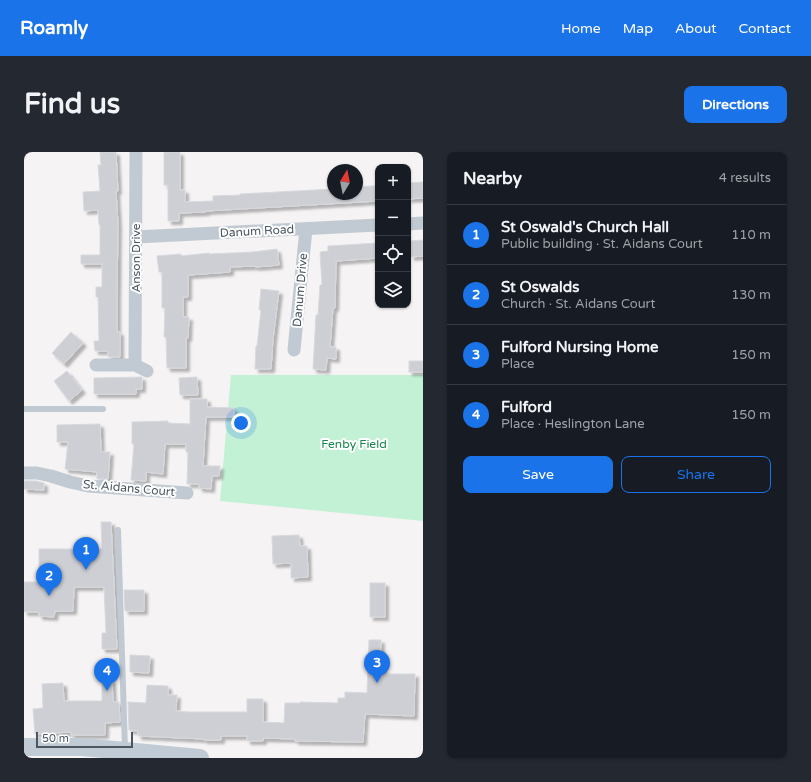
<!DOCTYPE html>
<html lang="en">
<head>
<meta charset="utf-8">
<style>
	:root { --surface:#171b24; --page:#242831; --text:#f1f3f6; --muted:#9ea1a6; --line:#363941; --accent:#1a73e8 }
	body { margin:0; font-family:"Varela Round",sans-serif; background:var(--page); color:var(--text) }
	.controls { position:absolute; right:12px; top:12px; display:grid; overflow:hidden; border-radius:8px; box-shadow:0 1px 3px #0004 }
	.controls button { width:36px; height:36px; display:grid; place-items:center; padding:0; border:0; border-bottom:1px solid var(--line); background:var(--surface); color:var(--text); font:20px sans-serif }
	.compass { position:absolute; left:303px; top:12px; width:36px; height:36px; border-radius:50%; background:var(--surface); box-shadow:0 1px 3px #0004; rotate:10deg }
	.scale { position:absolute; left:12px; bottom:10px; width:97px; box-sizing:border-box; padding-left:4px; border:2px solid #4a5661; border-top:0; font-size:11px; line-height:14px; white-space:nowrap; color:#4a5661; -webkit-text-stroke:3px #fff; paint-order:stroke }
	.you { position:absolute; left:217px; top:271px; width:14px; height:14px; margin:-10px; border:3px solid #fff; border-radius:50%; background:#1a73e8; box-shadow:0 0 0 6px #1a73e833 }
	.badge { display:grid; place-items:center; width:26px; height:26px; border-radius:50%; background:var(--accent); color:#fff; font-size:13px; font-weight:700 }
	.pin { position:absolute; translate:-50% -33px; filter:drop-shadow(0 1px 2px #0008) }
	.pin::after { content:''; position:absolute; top:21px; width:14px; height:12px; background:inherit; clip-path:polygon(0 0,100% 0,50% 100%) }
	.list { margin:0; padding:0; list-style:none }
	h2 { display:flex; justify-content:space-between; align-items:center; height:52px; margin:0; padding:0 16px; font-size:17px }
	h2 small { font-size:13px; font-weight:400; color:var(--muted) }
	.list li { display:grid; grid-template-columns:26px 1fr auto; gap:12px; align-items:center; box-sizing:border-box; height:60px; padding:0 16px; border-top:1px solid var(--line) }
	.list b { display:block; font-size:15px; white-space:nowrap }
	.list p { margin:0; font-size:13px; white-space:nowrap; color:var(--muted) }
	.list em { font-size:13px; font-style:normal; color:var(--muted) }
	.actions { display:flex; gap:8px; padding:12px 16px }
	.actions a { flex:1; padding:9px 0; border:1px solid var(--accent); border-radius:8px; text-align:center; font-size:14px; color:var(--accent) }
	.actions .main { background:var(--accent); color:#fff }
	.icon { flex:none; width:22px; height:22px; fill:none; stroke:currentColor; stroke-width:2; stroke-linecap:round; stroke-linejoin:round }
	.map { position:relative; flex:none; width:399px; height:606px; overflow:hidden; border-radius:8px }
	header { display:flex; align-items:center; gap:24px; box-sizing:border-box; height:56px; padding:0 20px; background:var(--accent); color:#fff }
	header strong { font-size:19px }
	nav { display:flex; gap:22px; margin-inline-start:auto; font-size:14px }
	.intro { display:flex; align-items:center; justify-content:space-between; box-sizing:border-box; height:96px; padding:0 24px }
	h1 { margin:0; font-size:28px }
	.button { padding:10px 18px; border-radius:8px; background:var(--accent); color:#fff; font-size:14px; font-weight:700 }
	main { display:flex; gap:24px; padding:0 24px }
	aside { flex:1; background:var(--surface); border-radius:8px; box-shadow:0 1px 3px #0004 }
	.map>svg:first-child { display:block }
	.green { fill:#c3f1d5 }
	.building { fill:#cdcfd5; stroke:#d7d9de; filter:url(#shadow) }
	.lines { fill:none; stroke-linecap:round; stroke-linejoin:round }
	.lane { stroke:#c1cad2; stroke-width:6 }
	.street { stroke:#c1cad2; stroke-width:13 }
	.secondary { stroke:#c1cbd6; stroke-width:18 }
	.labels { text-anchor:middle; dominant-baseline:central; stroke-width:4; stroke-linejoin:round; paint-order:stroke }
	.street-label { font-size:12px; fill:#4a5661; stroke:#fff }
	.park-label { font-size:12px; fill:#17864f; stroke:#fff }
</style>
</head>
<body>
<header>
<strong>Roamly</strong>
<nav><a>Home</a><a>Map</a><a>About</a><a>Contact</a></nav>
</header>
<div class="intro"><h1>Find us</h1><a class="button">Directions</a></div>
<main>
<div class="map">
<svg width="399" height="606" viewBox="0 0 399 606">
	<defs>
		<filter id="shadow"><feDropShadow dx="3.5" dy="3.5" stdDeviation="1" flood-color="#0004"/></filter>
	</defs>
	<rect width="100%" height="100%" fill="#f5f3f3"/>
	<polygon class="green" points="207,223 399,223 399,369 196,349"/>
	<g class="building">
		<polygon points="76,0 92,0 94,39 92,39 94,72 93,145 93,180 96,180 96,205 84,205 84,199 71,199 70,189 75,189 74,145 72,145 72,135 78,135 78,112 57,112 57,103 76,103 76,73 75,73 74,58 60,59 59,40 76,39 74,13 77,13"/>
		<polygon points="140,0 156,0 156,38 161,38 161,50 189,49 189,44 216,43 216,42 309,37 309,42 333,42 333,35 347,34 354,34 354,49 182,59 182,60 155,61 155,69 144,69 144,33 140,33"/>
		<polygon points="399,30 399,46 384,47 384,31"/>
		<polygon points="399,88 399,104 387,105 386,89"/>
		<polygon points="354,91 354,106 312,109 311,156 309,156 306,195 312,195 312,207 303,206 302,218 289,217 292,163 294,163 296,133 298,133 296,100 304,99 304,94"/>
		<polygon points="253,97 255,113 231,115 231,114 206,115 206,120 164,123 164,145 159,145 159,165 165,165 164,186 162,186 162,216 143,216 142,185 140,185 141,156 138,156 138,120 135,120 133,104 157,102 157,104 185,101 185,102 229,100"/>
		<polygon points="237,137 255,139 249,187 247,217 231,217 232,194 233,194 237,158 235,158"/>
		<polygon points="47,180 59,191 40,212 28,201"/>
		<rect x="385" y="209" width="14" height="11"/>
		<polygon points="43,219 58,238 45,249 30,229"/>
		<polygon points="173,225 174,243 156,243 155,226"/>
		<polygon points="70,226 118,225 118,237 112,237 112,242 70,242"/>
		<polygon points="166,247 183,247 183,255 210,256 210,265 182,265 179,314 196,314 195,324 188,324 187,337 175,336 175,332 163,332 164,300 162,300 162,292 141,292 139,322 122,320 122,329 107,328 110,292 108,292 108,270 144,269 144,271 166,272"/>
		<polygon points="76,272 77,300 86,300 84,327 73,327 73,320 41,317 44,290 33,290 33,273"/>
		<polygon points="0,329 12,329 20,331 20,338 0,337"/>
		<polygon points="77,370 87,370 93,497 78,497 78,481 82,481 80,435 50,435 49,459 31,459 30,465 15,464 15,460 0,460 0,430 15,430 15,397 78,397"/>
		<polygon points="275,383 276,394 283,394 284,425 267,426 267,411 249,412 248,384"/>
		<rect x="346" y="431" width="15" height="34"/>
		<polygon points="100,438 120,438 120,459 101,459"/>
		<polygon points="345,488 357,488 356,519 363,519 363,522 391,522 390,564 341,562 339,590 271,589 271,587 239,586 239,589 223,589 223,584 197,584 197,588 180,588 180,587 114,584 114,579 105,578 104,550 122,551 123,533 144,534 144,543 153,543 152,559 165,560 223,560 223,547 239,547 239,570 260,571 261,551 276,551 276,550 314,551 314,546 321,546 321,540 343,541"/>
		<polygon points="106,503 126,504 125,521 106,520"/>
		<polygon points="78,528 88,528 89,550 95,550 96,570 81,571 81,583 47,583 47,580 11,582 9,557 19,556 18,532 39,531 40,549 78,549"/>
	</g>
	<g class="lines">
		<g class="lane">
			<polyline points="0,257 79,257"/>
			<polyline points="94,378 101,597"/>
		</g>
		<g class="street">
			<polyline points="384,72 399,71"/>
			<polyline points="112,85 354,73"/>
			<polyline points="270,198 282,77"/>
			<polyline points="72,213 111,213 123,219"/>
			<polyline points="111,213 112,0"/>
			<polyline points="0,321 13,321 27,324 46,330 64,334 163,341"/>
		</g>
		<polyline class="secondary" points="0,595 58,595 176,606"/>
	</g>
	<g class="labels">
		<g class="street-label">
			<text transform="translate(233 79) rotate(-3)">Danum Road</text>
			<text transform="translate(112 106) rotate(-90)">Anson Drive</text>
			<text transform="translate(276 138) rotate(-85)">Danum Drive</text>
			<text transform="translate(105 336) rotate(5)">St. Aidans Court</text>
		</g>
		<g class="park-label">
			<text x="330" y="292">Fenby Field</text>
		</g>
	</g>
</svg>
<div class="controls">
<button>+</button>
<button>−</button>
<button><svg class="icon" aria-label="locate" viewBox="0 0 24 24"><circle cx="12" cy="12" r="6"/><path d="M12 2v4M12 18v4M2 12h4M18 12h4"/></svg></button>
<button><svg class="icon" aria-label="layers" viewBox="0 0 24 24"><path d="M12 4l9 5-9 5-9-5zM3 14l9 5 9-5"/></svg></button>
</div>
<svg class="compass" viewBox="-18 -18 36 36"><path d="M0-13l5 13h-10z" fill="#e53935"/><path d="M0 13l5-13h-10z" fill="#9ea1a6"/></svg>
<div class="scale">50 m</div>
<div class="you"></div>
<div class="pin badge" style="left:62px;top:418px">1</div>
<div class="pin badge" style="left:25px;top:444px">2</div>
<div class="pin badge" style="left:353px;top:531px">3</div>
<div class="pin badge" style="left:83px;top:539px">4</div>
</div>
<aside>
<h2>Nearby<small>4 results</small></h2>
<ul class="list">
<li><span class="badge">1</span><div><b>St Oswald's Church Hall</b><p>Public building · St. Aidans Court</p></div><em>110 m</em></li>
<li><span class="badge">2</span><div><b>St Oswalds</b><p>Church · St. Aidans Court</p></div><em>130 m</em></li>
<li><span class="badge">3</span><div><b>Fulford Nursing Home</b><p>Place</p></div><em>150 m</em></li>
<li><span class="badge">4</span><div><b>Fulford</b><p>Place · Heslington Lane</p></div><em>150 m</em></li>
</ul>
<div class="actions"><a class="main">Save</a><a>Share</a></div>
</aside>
</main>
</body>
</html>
